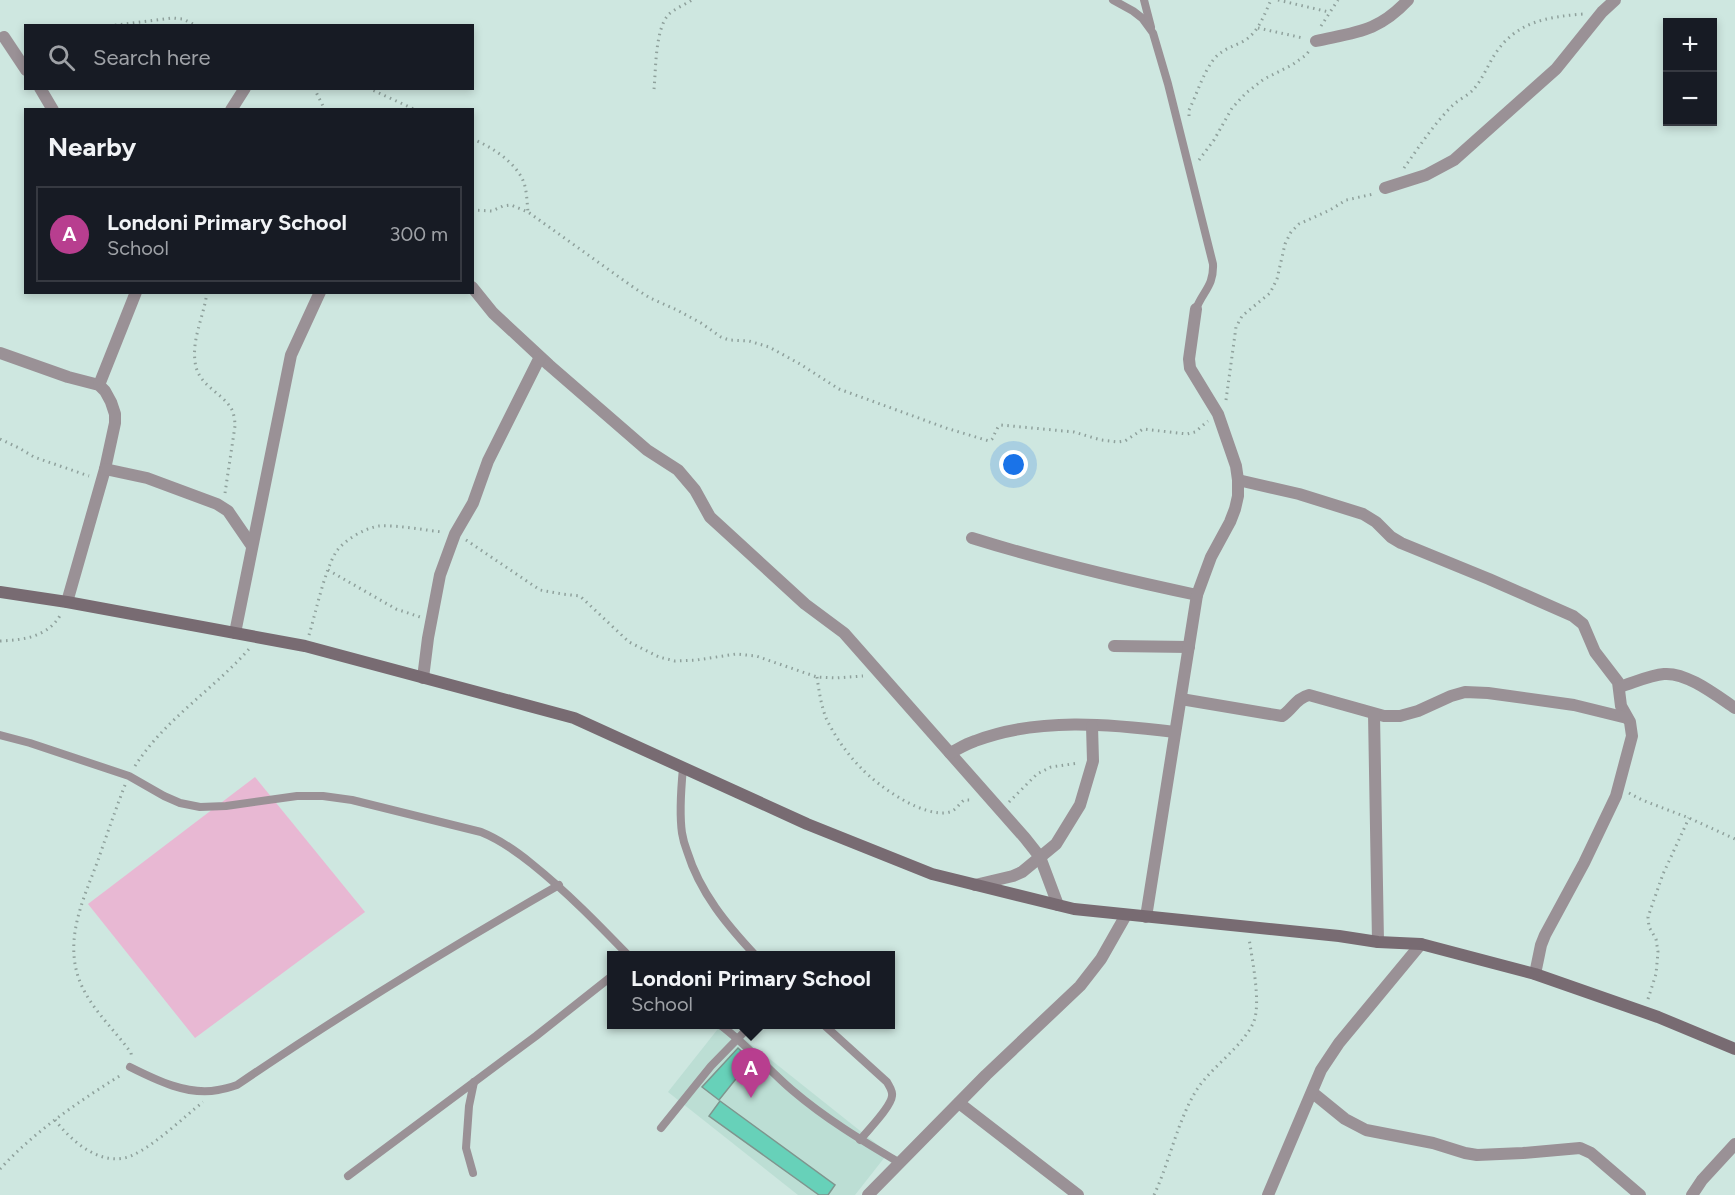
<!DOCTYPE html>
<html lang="en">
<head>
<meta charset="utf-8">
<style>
	:root { --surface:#171b24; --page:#242831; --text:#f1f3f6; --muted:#9ea1a6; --line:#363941; --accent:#b83e8f }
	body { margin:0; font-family:Figtree,sans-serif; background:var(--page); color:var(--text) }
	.controls { position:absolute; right:18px; top:18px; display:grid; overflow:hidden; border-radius:0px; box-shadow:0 3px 9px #0003 }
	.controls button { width:54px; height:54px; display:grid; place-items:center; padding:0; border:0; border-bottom:2px solid var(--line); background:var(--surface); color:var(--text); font:30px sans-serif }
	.you { position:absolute; left:1014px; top:465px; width:21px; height:21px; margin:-15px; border:4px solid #fff; border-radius:50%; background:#1a73e8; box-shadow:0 0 0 9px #1a73e833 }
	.badge { display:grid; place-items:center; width:39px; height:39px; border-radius:50%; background:var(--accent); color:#fff; font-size:20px; font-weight:700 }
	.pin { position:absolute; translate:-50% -50px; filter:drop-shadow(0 2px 3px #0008) }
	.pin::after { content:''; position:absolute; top:32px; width:21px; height:18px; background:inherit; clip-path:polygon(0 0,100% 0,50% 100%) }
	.popup { position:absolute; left:607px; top:951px; width:288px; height:78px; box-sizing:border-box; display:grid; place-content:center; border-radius:0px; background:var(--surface); filter:drop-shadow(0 2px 4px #0005); font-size:20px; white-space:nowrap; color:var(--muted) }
	.popup b { font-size:22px; color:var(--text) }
	.popup::after { content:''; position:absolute; left:50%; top:100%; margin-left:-12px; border:12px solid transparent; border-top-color:var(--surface) }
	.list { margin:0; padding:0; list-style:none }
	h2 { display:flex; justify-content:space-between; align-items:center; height:78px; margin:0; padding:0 24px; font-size:26px }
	h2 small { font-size:20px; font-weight:400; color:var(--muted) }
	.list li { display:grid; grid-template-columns:39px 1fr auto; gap:18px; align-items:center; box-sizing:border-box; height:96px; margin:0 12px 12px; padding:0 12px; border:2px solid var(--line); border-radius:0px }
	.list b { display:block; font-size:22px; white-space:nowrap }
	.list p { margin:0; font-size:20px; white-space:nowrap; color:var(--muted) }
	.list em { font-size:20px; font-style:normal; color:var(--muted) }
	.icon { flex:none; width:33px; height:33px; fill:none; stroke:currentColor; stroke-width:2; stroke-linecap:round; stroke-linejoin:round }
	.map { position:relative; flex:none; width:1735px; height:1195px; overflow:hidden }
	.search { position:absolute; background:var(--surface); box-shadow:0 3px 9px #0003; left:24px; top:24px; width:450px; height:66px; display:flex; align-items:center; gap:15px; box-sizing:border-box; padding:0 21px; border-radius:0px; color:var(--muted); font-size:22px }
	.panel { position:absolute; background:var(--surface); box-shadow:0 3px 9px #0003; left:24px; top:108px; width:450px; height:186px; border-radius:0px }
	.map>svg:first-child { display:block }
	.built { fill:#bcded4 }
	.green { fill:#e8b8d3 }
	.building { fill:#67d1b9; stroke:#7e958e; stroke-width:1.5 }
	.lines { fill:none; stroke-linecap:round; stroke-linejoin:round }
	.path { stroke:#8fa19c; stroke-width:3; stroke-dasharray:1.5 4.5; stroke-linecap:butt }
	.service { stroke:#9a9196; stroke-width:8 }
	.minor { stroke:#9a9196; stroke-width:12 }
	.secondary { stroke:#786b72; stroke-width:12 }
</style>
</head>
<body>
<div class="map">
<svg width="1735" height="1195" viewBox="0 0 1735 1195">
	<rect width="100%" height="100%" fill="#cee7e0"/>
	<polygon class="built" points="721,1025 727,1025 888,1153 855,1195 798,1195 668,1092"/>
	<polygon class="green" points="255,777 365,912 195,1038 88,904"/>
	<g class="building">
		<polygon points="738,1048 751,1060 719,1100 702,1087"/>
		<polygon points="720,1101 835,1185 828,1195 819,1195 709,1116"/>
	</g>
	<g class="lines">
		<g class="path">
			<polyline points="1278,0 1329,12"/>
			<polyline points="109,26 172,18 183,19 197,26"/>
			<polyline points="1321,26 1338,0"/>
			<polyline points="1258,28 1303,38"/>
			<polyline points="314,88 325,110"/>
			<polyline points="368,88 416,110"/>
			<path d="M 654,89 C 656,69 655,31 668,15 C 674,9 684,5 692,0"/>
			<path d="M 1189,116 L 1189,110 C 1197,94 1203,73 1214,59 C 1221,50 1232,47 1242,42 C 1258,34 1264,15 1271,0"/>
			<path d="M 472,139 C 491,146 517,163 524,183 C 527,192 527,203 528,212"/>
			<polyline points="1199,160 1214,140 1232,108 1246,93 1264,79 1292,65 1306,55 1309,51"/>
			<path d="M 1404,168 C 1419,147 1433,125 1452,106 C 1458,100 1467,96 1473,90 C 1482,80 1488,65 1495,54 C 1516,22 1546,17 1583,14"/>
			<polyline points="472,210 492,211 503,206 511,205 528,212 633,287 650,298 677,310 701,323 721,337 729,340 749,341 769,347 800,364 839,389 946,428 989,441 992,439 998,427 1001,425 1074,432 1101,440 1118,442 1125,441 1143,429 1187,434 1195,432 1208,421"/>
			<path d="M 207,292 C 204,316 192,338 195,361 C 197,385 220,391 231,408 C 234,413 235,421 235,426 L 225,493"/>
			<polyline points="1226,400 1236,327 1242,316 1270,293 1277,279 1285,244 1291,232 1299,224 1330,210 1346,200 1374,194"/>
			<polyline points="0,439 19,448 34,457 89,476"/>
			<polyline points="466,540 540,590 562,594 580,596 629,642 659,657 675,661 697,660 736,654 756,656 817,677 836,678 863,676"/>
			<polyline points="328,570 396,609 420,617"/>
			<path d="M 309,635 C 316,612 324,572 336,552 C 344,540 365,528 379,526 C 399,525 423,530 443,532"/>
			<path d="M 0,641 C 24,640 48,637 61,614"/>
			<path d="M 817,677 C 819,691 821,705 826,718 C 834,735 847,754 861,768 C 878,786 924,819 950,812 C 956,810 959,804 964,800 L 973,800"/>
			<path d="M 135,766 C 165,719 213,690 249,649"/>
			<path d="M 125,785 C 115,811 106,837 97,863 C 82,902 64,941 80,982 C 91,1009 115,1030 131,1053 L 132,1058"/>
			<polyline points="1629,793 1642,800 1689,818 1735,839"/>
			<polyline points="1009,802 1037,774 1051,767 1079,763"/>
			<polyline points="1648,999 1656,974 1658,952 1656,939 1649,927 1648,917 1663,874 1689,818"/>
			<path d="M 55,1120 C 72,1142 103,1169 133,1155 C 155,1145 184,1117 203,1102"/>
			<path d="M 0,1169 C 35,1131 78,1102 121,1075"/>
			<path d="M 1154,1195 C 1169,1163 1176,1127 1193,1096 C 1207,1069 1244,1047 1254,1021 C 1261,1002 1252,959 1249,938"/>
		</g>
		<g class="service">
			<path d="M 1113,0 L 1133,11 L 1142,18 L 1153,33 L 1168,84 L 1213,264 C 1214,286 1203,291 1196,309"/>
			<polyline points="1144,0 1151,27"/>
			<path d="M 0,735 L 30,743 L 129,776 L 164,796 L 180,803 L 200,807 L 226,806 L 297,796 L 323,796 L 352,800 L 481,832 C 501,840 516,851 532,864 C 567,892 598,924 629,956"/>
			<path d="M 683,768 C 681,789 679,812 682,833 C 683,839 685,846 687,851 C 700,893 727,925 756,956"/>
			<path d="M 719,1024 C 746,1044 767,1068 792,1090 C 826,1119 861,1140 900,1163"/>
			<path d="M 823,1024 L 887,1082 C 889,1086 893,1091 892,1096 C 891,1107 868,1130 860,1140"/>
			<path d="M 130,1067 C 156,1080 188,1096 218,1090 C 224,1089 231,1087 237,1085 C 341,1014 449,948 559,885"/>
			<polyline points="661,1128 711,1066 752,1024"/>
			<polyline points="473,1173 466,1148 469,1106 474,1082"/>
			<polyline points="348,1176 536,1036 612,976"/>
		</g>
		<g class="minor">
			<polyline points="4,37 26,70"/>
			<path d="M 1316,41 C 1357,32 1378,32 1408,0"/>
			<polyline points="40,88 53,110"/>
			<polyline points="231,110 245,88"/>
			<polyline points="1385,188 1426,175 1454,160 1556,69 1602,12 1615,0"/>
			<polyline points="472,287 493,313 549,365 647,450 678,470 695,490 710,517 805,604 844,633 1025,838 1040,857 1058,905"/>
			<polyline points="0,353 68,377 99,385 105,391 111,402 115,414 115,423 105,469 67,602"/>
			<polyline points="99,385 136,292"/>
			<polyline points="105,469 147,478 217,504 228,511 252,546"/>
			<polyline points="1238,480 1299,494 1363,514 1376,522 1391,537 1401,543 1489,579 1573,616 1583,624 1595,652 1618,682 1621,706 1630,722 1632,736 1616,796 1584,863 1545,935 1541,945 1535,974"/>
			<path d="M 972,538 C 1046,561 1121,579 1197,595"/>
			<polyline points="235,633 291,355 320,292"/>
			<polyline points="1114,646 1189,647"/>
			<polyline points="423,678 428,638 440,575 455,534 473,503 488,461 540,357"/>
			<path d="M 1619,687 C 1633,683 1650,675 1664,674 C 1687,672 1717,696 1735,708"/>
			<path d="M 1181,699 L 1282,716 C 1292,710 1296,698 1309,695 L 1384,716 L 1400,716 L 1418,711 L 1451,696 L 1465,692 L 1488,693 L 1574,705 L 1627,718"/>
			<polyline points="1374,714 1378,942"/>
			<path d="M 950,753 C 958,749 966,744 975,741 C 1038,717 1110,724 1175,732"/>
			<polyline points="975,885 1013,876 1022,872 1056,844 1080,805 1093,761 1092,726"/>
			<polyline points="1146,917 1197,595 1211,557 1230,522 1235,509 1238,496 1238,480 1236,466 1218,414 1190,368 1189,359 1196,309"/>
			<polyline points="1313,1093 1345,1119 1366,1130 1433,1143 1465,1153 1477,1155 1523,1153 1580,1148 1591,1153 1640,1195"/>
			<polyline points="959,1103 1078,1195"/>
			<polyline points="868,1195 986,1075 1080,986 1101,959 1126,915"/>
			<polyline points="1268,1195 1321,1070 1339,1043 1421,944"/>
			<polyline points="1692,1195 1702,1180 1735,1144"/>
		</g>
		<polyline class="secondary" points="0,592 67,602 305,646 574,718 807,824 932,874 1074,909 1339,936 1378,942 1421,944 1535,974 1658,1017 1735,1049"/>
	</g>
</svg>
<div class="controls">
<button>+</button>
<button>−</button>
</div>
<div class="you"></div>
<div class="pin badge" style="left:751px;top:1098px">A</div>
<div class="popup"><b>Londoni Primary School</b>School</div>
<div class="search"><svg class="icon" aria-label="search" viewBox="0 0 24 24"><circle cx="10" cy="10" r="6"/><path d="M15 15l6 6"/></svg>Search here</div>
<section class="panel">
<h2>Nearby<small></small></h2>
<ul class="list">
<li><span class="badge">A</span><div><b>Londoni Primary School</b><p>School</p></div><em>300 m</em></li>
</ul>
</section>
</div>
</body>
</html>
